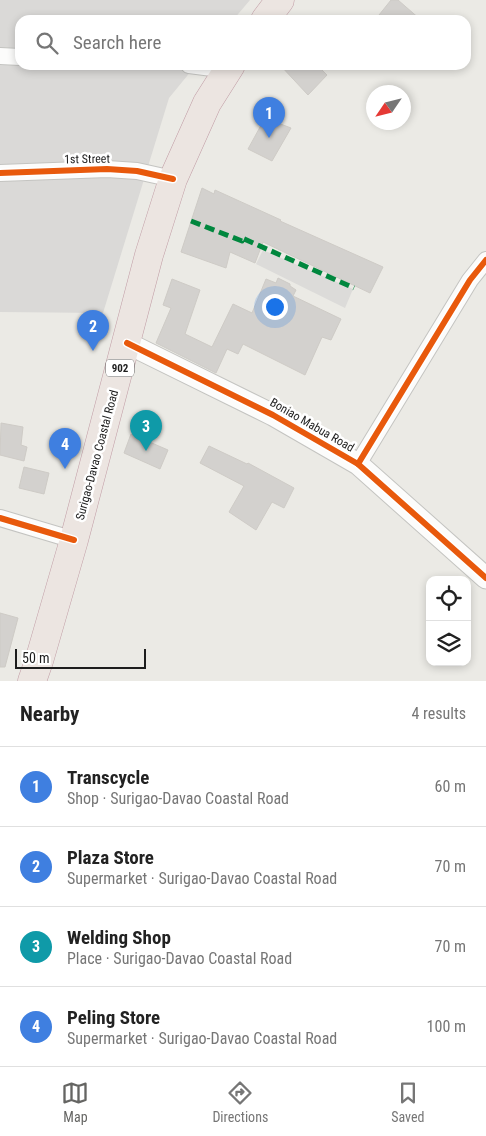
<!DOCTYPE html>
<html lang="en">
<head>
<meta charset="utf-8">
<style>
	:root { --surface:#fff; --page:#f6f6f6; --text:#222; --muted:#767676; --line:#e0e0e0; --accent:#656563 }
	body { margin:0; font-family:"Roboto Condensed",sans-serif; background:var(--page); color:var(--text) }
	.controls { position:absolute; right:15px; bottom:15px; display:grid; overflow:hidden; border-radius:10px; box-shadow:0 2px 8px #0003 }
	.controls button { width:45px; height:45px; display:grid; place-items:center; padding:0; border:0; border-bottom:1px solid var(--line); background:var(--surface); color:var(--text); font:25px sans-serif }
	.compass { position:absolute; left:366px; top:85px; width:45px; height:45px; border-radius:50%; background:var(--surface); box-shadow:0 2px 8px #0003; rotate:235deg }
	.scale { position:absolute; left:15px; bottom:12px; width:131px; box-sizing:border-box; padding-left:5px; border:2px solid #1d1d1d; border-top:0; font-size:14px; line-height:18px; white-space:nowrap; color:#1d1d1d; -webkit-text-stroke:4px #fff; paint-order:stroke }
	.you { position:absolute; left:274px; top:306px; width:18px; height:18px; margin:-12px; border:4px solid #fff; border-radius:50%; background:#1a73e8; box-shadow:0 0 0 8px #1a73e833 }
	.badge { display:grid; place-items:center; width:32px; height:32px; border-radius:50%; background:var(--accent); color:#fff; font-size:16px; font-weight:700 }
	.pin { position:absolute; translate:-50% -41px; filter:drop-shadow(0 1px 2px #0008) }
	.pin::after { content:''; position:absolute; top:26px; width:18px; height:15px; background:inherit; clip-path:polygon(0 0,100% 0,50% 100%) }
	.list { margin:0; padding:0; list-style:none }
	h2 { display:flex; justify-content:space-between; align-items:center; height:65px; margin:0; padding:0 20px; font-size:21px }
	h2 small { font-size:16px; font-weight:400; color:var(--muted) }
	.list li { display:grid; grid-template-columns:32px 1fr auto; gap:15px; align-items:center; box-sizing:border-box; height:80px; padding:0 20px; border-top:1px solid var(--line) }
	.list b { display:block; font-size:19px; white-space:nowrap }
	.list p { margin:0; font-size:16px; white-space:nowrap; color:var(--muted) }
	.list em { font-size:16px; font-style:normal; color:var(--muted) }
	.icon { flex:none; width:28px; height:28px; fill:none; stroke:currentColor; stroke-width:2; stroke-linecap:round; stroke-linejoin:round }
	.map { position:relative; flex:none; width:486px; height:681px; overflow:hidden }
	.search { position:absolute; background:var(--surface); box-shadow:0 2px 8px #0003; left:15px; right:15px; top:15px; height:55px; display:flex; align-items:center; gap:12px; box-sizing:border-box; padding:0 18px; border-radius:15px; color:var(--muted); font-size:19px }
	.sheet { height:385px; background:var(--surface) }
	nav { display:flex; justify-content:space-around; align-items:center; box-sizing:border-box; height:70px; border-top:1px solid var(--line); background:var(--surface); font-size:14px; color:var(--muted) }
	nav a { display:grid; justify-items:center; gap:2px }
	nav .on { color:var(--accent) }
	.map>svg:first-child { display:block }
	.residential { fill:#dad9d7 }
	.parking { fill:#dcdbd9 }
	.building { fill:#d3d1ce; stroke:#cecbc6 }
	.lines { fill:none; stroke-linecap:round; stroke-linejoin:round }
	.minor-casing { stroke:#c4c4c1; stroke-width:18 }
	.tertiary-casing { stroke:#c4c4c1; stroke-width:23 }
	.trunk-casing { stroke:#c19ca5; stroke-width:29 }
	.minor { stroke:#fcfcfb; stroke-width:16 }
	.tertiary { stroke:#fcfcfb; stroke-width:21 }
	.trunk { stroke:#ece5e1; stroke-width:28 }
	.quiet { stroke:#00873e; stroke-width:5; stroke-dasharray:10 5; stroke-linecap:butt }
	.cycleway-casing { stroke:#fff; stroke-width:9 }
	.cycleway { stroke:#e8590c; stroke-width:6 }
	.labels { text-anchor:middle; dominant-baseline:central; stroke-width:5; stroke-linejoin:round; paint-order:stroke }
	.shield { fill:#fff; stroke:#616161; stroke-width:1 }
	.shield-label { font-size:11px; font-weight:bold; fill:#1d1d1d }
	.street-label { font-size:12px; fill:#1d1d1d; stroke:#fff }
</style>
</head>
<body>
<div class="map">
<svg width="486" height="681" viewBox="0 0 486 681">
	<rect width="100%" height="100%" fill="#ebeae5"/>
	<polygon class="residential" points="0,0 250,0 233,20 20,20 20,65 196,65 169,98 103,313 0,312"/>
	<polygon class="parking" points="263,250 353,289 345,308 256,264"/>
	<g class="building">
		<polygon points="391,0 398,0 421,20 375,20"/>
		<polygon points="280,65 317,65 327,75 308,95"/>
		<polygon points="265,118 291,128 272,161 248,149"/>
		<polygon points="202,188 214,194 215,190 281,220 280,221 383,267 370,293 263,242 255,263 230,252 226,268 181,252"/>
		<polygon points="278,278 290,284 290,286 296,290 293,296 341,319 331,340 322,337 305,375 243,344 238,354 227,349 216,373 156,343 171,308 163,305 172,279 200,290 185,334 212,347 233,304 252,313 266,279 276,283"/>
		<polygon points="1,423 23,427 21,445 27,447 24,461 0,455"/>
		<polygon points="131,434 168,450 160,469 124,453"/>
		<polygon points="209,446 247,464 248,463 294,488 284,508 272,502 256,530 229,512 244,486 200,463"/>
		<polygon points="24,467 49,473 44,494 19,488"/>
		<polygon points="0,613 18,618 5,667 0,667"/>
	</g>
	<g class="lines">
		<defs>
			<g id="minor">
				<polyline points="0,56 20,57"/>
				<polyline points="189,65 228,70"/>
				<polyline points="0,173 107,169 137,171 173,179"/>
				<polyline points="358,464 470,280 486,260"/>
				<polyline points="0,518 74,540"/>
			</g>
			<polyline id="tertiary" points="127,343 273,415 358,464 486,578"/>
			<g id="trunk">
				<polyline points="265,20 280,0"/>
				<polyline points="32,681 39,661 74,540 149,255 173,179 207,103 231,65"/>
			</g>
		</defs>
		<use href="#minor" class="minor-casing"/>
		<use href="#tertiary" class="tertiary-casing"/>
		<use href="#trunk" class="trunk-casing"/>
		<use href="#minor" class="minor"/>
		<use href="#tertiary" class="tertiary"/>
		<use href="#trunk" class="trunk"/>
		<polyline class="quiet" points="191,221 242,241 242,238 354,288"/>
		<defs>
			<g id="cycleway">
				<polyline points="0,173 107,169 137,171 173,179"/>
				<polyline points="127,343 273,415 358,464 486,578"/>
				<polyline points="358,464 470,280 486,260"/>
				<polyline points="0,518 74,540"/>
			</g>
		</defs>
		<use href="#cycleway" class="cycleway-casing"/>
		<use href="#cycleway" class="cycleway"/>
	</g>
	<g class="labels">
		<rect class="shield" x="106" y="359.5" width="28" height="17" rx="4"/>
		<g class="shield-label">
			<text x="120" y="368">902</text>
		</g>
		<g class="street-label">
			<text transform="translate(87 159) rotate(-1)">1st Street</text>
			<text transform="translate(312 425) rotate(30)">Boniao Mabua Road</text>
			<text transform="translate(97 455) rotate(-75)">Surigao-Davao Coastal Road</text>
		</g>
	</g>
</svg>
<div class="controls">
<button><svg class="icon" aria-label="locate" viewBox="0 0 24 24"><circle cx="12" cy="12" r="6"/><path d="M12 2v4M12 18v4M2 12h4M18 12h4"/></svg></button>
<button><svg class="icon" aria-label="layers" viewBox="0 0 24 24"><path d="M12 4l9 5-9 5-9-5zM3 14l9 5 9-5"/></svg></button>
</div>
<svg class="compass" viewBox="-18 -18 36 36"><path d="M0-13l5 13h-10z" fill="#e53935"/><path d="M0 13l5-13h-10z" fill="#767676"/></svg>
<div class="scale">50 m</div>
<div class="you"></div>
<div class="pin badge" style="left:269px;top:138px;background:#3f7fe0">1</div>
<div class="pin badge" style="left:93px;top:351px;background:#3f7fe0">2</div>
<div class="pin badge" style="left:146px;top:451px;background:#0f9aa8">3</div>
<div class="pin badge" style="left:65px;top:469px;background:#3f7fe0">4</div>
<div class="search"><svg class="icon" aria-label="search" viewBox="0 0 24 24"><circle cx="10" cy="10" r="6"/><path d="M15 15l6 6"/></svg>Search here</div>
</div>
<section class="sheet">
<h2>Nearby<small>4 results</small></h2>
<ul class="list">
<li><span class="badge" style="background:#3f7fe0">1</span><div><b>Transcycle</b><p>Shop · Surigao-Davao Coastal Road</p></div><em>60 m</em></li>
<li><span class="badge" style="background:#3f7fe0">2</span><div><b>Plaza Store</b><p>Supermarket · Surigao-Davao Coastal Road</p></div><em>70 m</em></li>
<li><span class="badge" style="background:#0f9aa8">3</span><div><b>Welding Shop</b><p>Place · Surigao-Davao Coastal Road</p></div><em>70 m</em></li>
<li><span class="badge" style="background:#3f7fe0">4</span><div><b>Peling Store</b><p>Supermarket · Surigao-Davao Coastal Road</p></div><em>100 m</em></li>
</ul>
</section>
<nav>
<a class="on"><svg class="icon" aria-label="map" viewBox="0 0 24 24"><path d="M3 6l6-2 6 2 6-2v14l-6 2-6-2-6 2zM9 4v14M15 6v14"/></svg>Map</a>
<a><svg class="icon" aria-label="directions" viewBox="0 0 24 24"><path d="M12 3l9 9-9 9-9-9zM9 14v-3h6M13 9l2 2-2 2"/></svg>Directions</a>
<a><svg class="icon" aria-label="saved" viewBox="0 0 24 24"><path d="M7 4h10v16l-5-4-5 4z"/></svg>Saved</a>
</nav>
</body>
</html>
